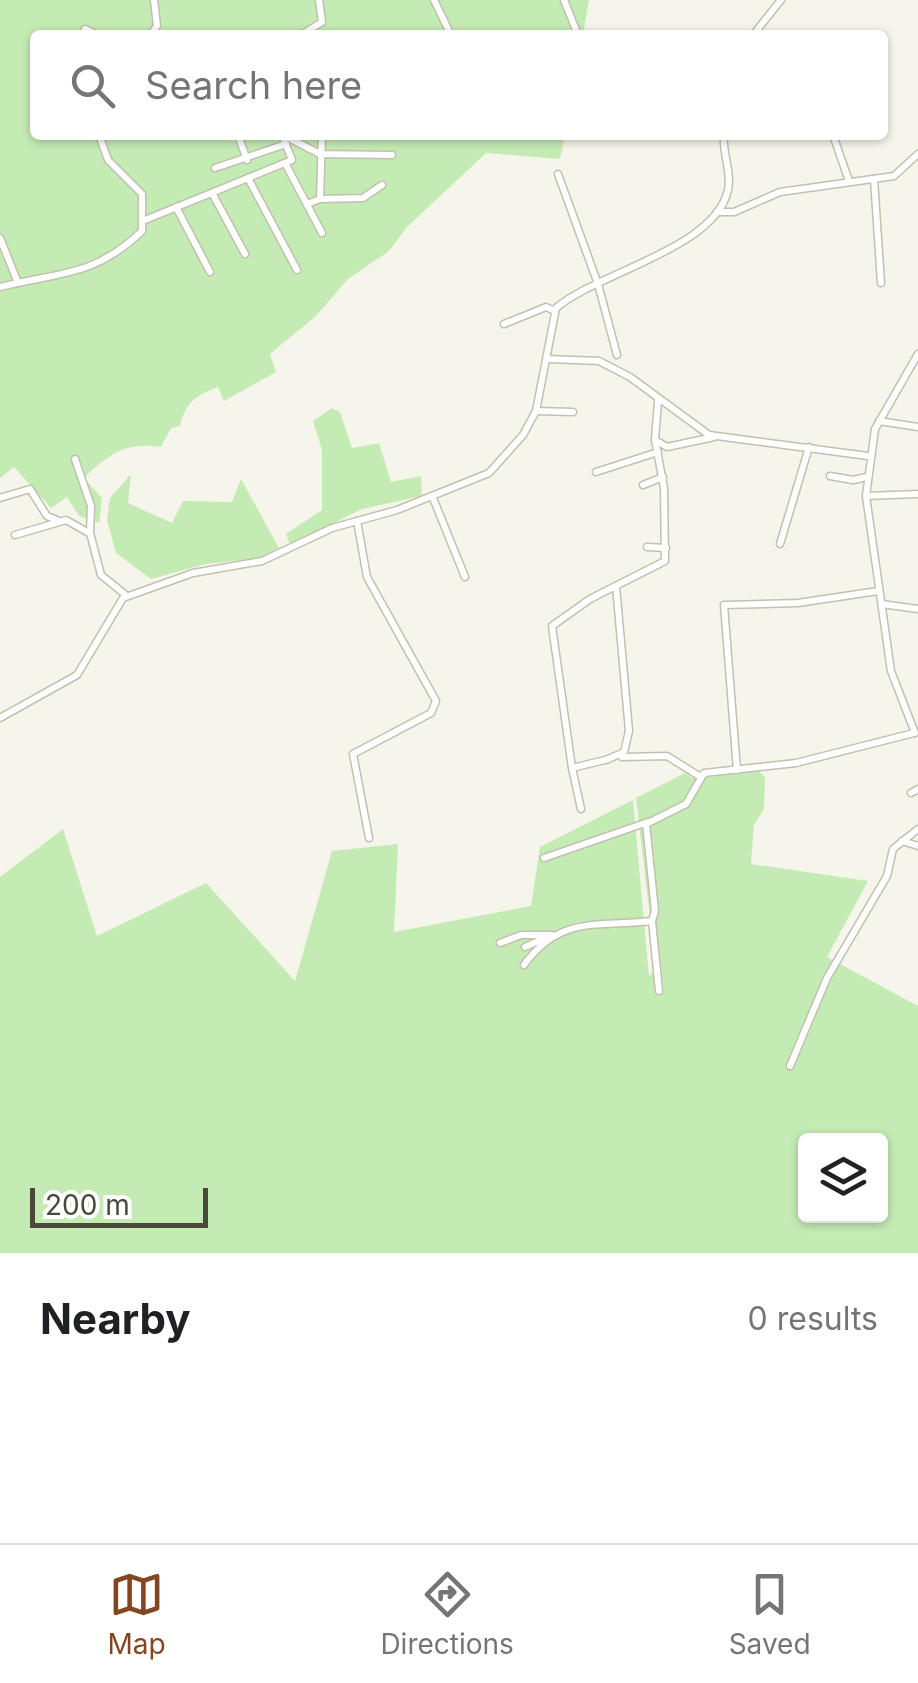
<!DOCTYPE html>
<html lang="en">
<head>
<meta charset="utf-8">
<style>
	:root { --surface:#fff; --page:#f6f6f6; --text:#202124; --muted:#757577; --line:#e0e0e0; --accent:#844620 }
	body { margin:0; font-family:Inter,sans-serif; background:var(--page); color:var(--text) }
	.controls { position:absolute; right:30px; bottom:30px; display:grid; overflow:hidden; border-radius:10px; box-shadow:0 2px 8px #0004 }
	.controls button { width:90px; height:90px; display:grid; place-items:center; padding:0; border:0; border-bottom:2px solid var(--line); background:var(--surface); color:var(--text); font:50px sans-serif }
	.scale { position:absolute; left:30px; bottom:25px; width:178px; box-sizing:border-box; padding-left:10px; border:5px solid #4b4839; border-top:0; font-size:28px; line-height:35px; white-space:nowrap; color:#4b4839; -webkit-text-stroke:8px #fff; paint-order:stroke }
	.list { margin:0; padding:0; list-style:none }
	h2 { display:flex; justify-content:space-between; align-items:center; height:130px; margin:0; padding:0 40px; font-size:42px }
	h2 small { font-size:32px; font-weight:400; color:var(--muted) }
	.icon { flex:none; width:55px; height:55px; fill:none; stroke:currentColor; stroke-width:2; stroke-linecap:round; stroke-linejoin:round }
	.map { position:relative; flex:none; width:918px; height:1253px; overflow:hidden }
	.search { position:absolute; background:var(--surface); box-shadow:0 2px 8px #0004; left:30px; right:30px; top:30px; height:110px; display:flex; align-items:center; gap:25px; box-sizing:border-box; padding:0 35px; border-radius:10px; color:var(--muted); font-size:38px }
	.sheet { height:290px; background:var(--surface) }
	nav { display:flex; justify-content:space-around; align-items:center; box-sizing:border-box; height:140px; border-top:2px solid var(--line); background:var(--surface); font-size:28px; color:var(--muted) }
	nav a { display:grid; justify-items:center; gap:5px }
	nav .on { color:var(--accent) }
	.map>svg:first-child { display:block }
	.green { fill:#c5ebb4; fill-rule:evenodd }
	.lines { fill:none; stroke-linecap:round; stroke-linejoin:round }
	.minor-casing { stroke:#c2c0ae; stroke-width:9 }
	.minor { stroke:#fff; stroke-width:6 }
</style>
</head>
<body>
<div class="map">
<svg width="918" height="1253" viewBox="0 0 918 1253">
	<rect width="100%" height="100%" fill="#f6f5ec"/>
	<g class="green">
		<path d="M 0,0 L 589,0 L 583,35 L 35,35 L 35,135 L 565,135 L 560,159 L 486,153 L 407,227 L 389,251 L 348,279 L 316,316 L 270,354 L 276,372 L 224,401 L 218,387 C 196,395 185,403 180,426 L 171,428 L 161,447 C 125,442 110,453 84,478 L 102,498 L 99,523 L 79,516 L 67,497 L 51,508 L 14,467 L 0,478 Z"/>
		<polygon points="332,408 340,412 352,448 379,443 391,482 421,476 422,496 362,509 290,545 286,534 322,510 322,450 313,421"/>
		<polygon points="131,474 128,503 172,523 183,501 232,502 241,479 279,548 260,558 206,564 151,579 116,553 107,520 110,498"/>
		<path d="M 758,770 L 765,778 L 764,809 L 754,825 L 751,864 L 868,881 L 827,957 L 918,1006 L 918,1253 L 0,1253 L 0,877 L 63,829 L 97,936 L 206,883 L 295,981 L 332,851 L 398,844 L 394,932 L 531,906 L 540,847 L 633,800 L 649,976 L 656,969 L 636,798 L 685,773 L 692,778 ZM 806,1140 L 880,1140 L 880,1216 L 806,1216 Z"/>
	</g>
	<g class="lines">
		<defs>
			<g id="minor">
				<polyline points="434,0 451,35"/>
				<polyline points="564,0 578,35"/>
				<polyline points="85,29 98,35"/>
				<polyline points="150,35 157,26 154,0"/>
				<polyline points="301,35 322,22 319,0"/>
				<polyline points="753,35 781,0"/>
				<polyline points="238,135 247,160"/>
				<polyline points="283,135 320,154 392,155"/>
				<polyline points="833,135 849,181"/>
				<polyline points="285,163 322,233"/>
				<polyline points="215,168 286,144"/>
				<polyline points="558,174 598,284 617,355"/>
				<polyline points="248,178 297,270"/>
				<polyline points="874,179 881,283"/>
				<polyline points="212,193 245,254"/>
				<polyline points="320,199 363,198 382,185"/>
				<polyline points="307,204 320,199 322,135"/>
				<polyline points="176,207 210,272"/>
				<polyline points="717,212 734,212 780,192 894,176 918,154"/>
				<polyline points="145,220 292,160 282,135"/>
				<polyline points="0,238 18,283"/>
				<path d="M 0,287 C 60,272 94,277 142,231 L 142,194 L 108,160 L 99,135"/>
				<polyline points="504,324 546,307 555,311"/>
				<polyline points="548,359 599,361 630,377 709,435 868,456"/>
				<polyline points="536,411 573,412"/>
				<polyline points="879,421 918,427"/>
				<polyline points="655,440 667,447 714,437"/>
				<polyline points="75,459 91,506 90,533 101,575 127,596"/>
				<polyline points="596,472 658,452"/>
				<polyline points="830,476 853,480 867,477"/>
				<polyline points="643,485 663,477"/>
				<polyline points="866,496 918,494"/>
				<polyline points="0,498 30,489 47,516 57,520"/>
				<polyline points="433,498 465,577"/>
				<polyline points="357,521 367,577 436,701 431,713 353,754 369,838"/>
				<polyline points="15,535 66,520 89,533"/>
				<polyline points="780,544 809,447"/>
				<polyline points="647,547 666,548"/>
				<polyline points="882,604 918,609"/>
				<path d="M 0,718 L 77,675 L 123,598 L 193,573 L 262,561 L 332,528 L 397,510 L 489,473 L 523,435 L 536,411 L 556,308 C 598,272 715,249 728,190 C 732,172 722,153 724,135"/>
				<polyline points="915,733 891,671 866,496 875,429 918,354"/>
				<polyline points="622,757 667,756 699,776"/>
				<polyline points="606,760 624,752 629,731 616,586"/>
				<polyline points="572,768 552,626 590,599 665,561 664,488 655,440 658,401"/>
				<polyline points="737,770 724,605 798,603 878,591"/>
				<polyline points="911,793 918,789"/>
				<polyline points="581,809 572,768 609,759"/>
				<polyline points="902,841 918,846"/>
				<polyline points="544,858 648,822"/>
				<polyline points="652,921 659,991"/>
				<polyline points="500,943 521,935 552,935 525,947"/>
				<path d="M 524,965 C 560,915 598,927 652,921 L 655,911 L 646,824 L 686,804 L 704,773 L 796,763 L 914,733"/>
				<polyline points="790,1066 827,978 887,876 893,849 918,829"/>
			</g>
		</defs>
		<use href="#minor" class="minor-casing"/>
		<use href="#minor" class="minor"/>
	</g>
</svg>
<div class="controls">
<button><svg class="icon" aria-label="layers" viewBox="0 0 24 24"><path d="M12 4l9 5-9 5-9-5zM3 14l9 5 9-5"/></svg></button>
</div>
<div class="scale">200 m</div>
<div class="search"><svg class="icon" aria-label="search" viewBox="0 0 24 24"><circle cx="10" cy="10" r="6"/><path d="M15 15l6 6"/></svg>Search here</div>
</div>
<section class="sheet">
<h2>Nearby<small>0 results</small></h2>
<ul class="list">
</ul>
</section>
<nav>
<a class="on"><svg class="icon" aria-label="map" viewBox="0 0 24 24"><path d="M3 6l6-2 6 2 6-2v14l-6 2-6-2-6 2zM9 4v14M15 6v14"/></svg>Map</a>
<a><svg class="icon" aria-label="directions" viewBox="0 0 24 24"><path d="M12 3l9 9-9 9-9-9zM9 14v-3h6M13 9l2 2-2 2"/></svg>Directions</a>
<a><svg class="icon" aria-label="saved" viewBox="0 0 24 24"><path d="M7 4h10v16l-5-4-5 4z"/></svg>Saved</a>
</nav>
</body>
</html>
